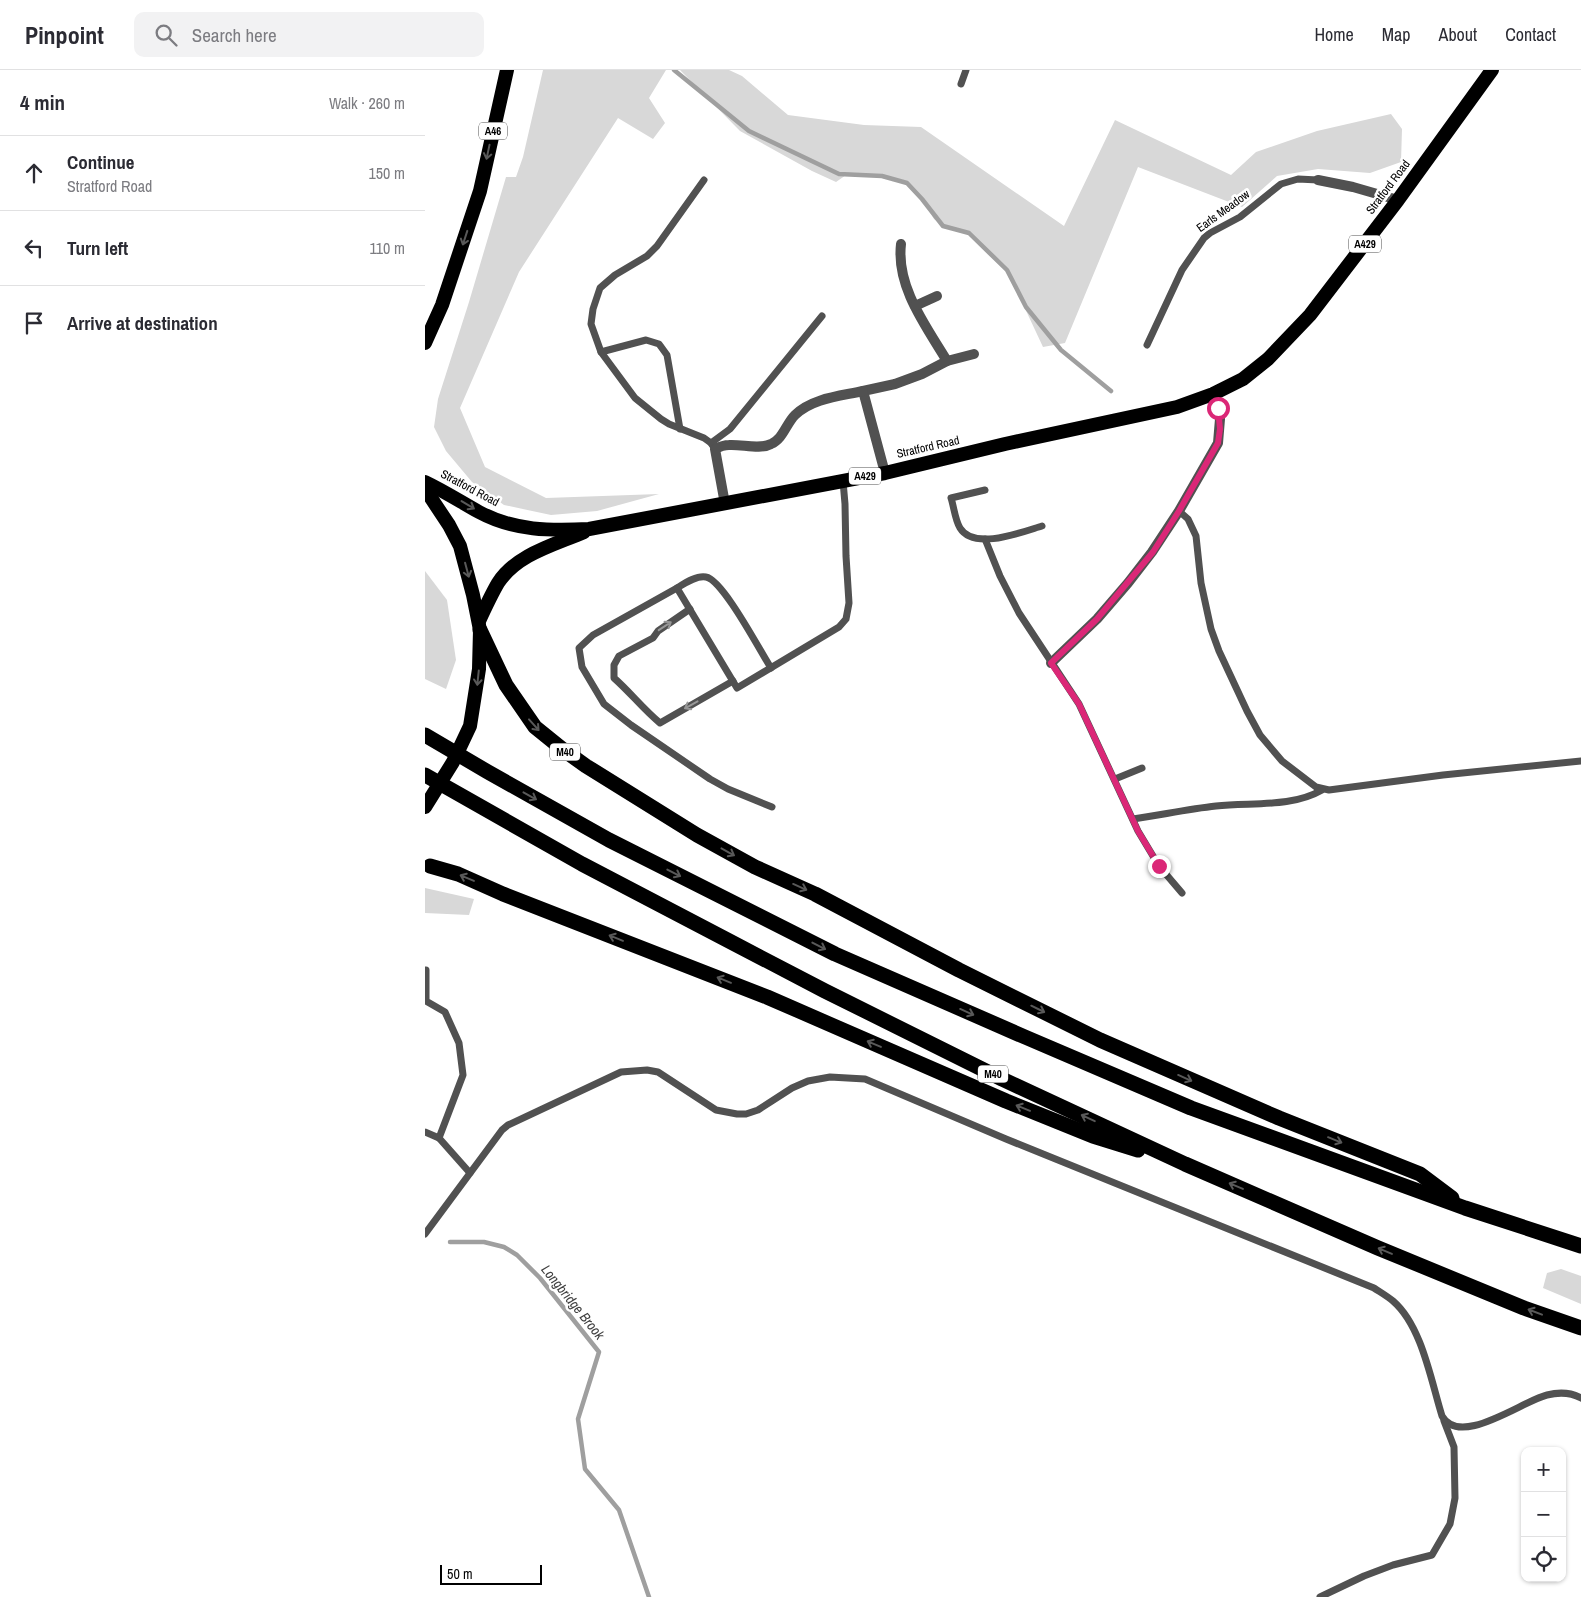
<!DOCTYPE html>
<html lang="en">
<head>
<meta charset="utf-8">
<style>
	:root { --surface:#fff; --page:#f2f2f3; --text:#2b2b33; --muted:#7c7c81; --line:#e1e1e2 }
	body { margin:0; font-family:"Archivo Narrow",sans-serif; background:var(--page); color:var(--text) }
	.controls { position:absolute; right:15px; bottom:15px; display:grid; overflow:hidden; border-radius:10px; box-shadow:0 1px 4px #0004 }
	.controls button { width:45px; height:45px; display:grid; place-items:center; padding:0; border:0; border-bottom:1px solid var(--line); background:var(--surface); color:var(--text); font:25px sans-serif }
	.scale { position:absolute; left:15px; bottom:12px; width:102px; box-sizing:border-box; padding-left:5px; border:2px solid #000; border-top:0; font-size:14px; line-height:18px; white-space:nowrap; color:#000; -webkit-text-stroke:4px #fff; paint-order:stroke }
	.stop { position:absolute; width:15px; height:15px; margin:-11px; border:4px solid #db2777; border-radius:50%; background:#fff }
	.stop.end { background:#db2777; border-color:#fff; box-shadow:0 1px 5px #0008 }
	.list { margin:0; padding:0; list-style:none }
	h2 { display:flex; justify-content:space-between; align-items:center; height:65px; margin:0; padding:0 20px; font-size:21px }
	h2 small { font-size:16px; font-weight:400; color:var(--muted) }
	.list li { display:grid; grid-template-columns:32px 1fr auto; gap:15px; align-items:center; box-sizing:border-box; height:75px; padding:0 20px; border-top:1px solid var(--line) }
	.list b { display:block; font-size:19px; white-space:nowrap }
	.list p { margin:0; font-size:16px; white-space:nowrap; color:var(--muted) }
	.list em { font-size:16px; font-style:normal; color:var(--muted) }
	.icon { flex:none; width:28px; height:28px; fill:none; stroke:currentColor; stroke-width:2; stroke-linecap:round; stroke-linejoin:round }
	.map { position:relative; flex:none; width:1156px; height:1527px; overflow:hidden }
	header { display:flex; align-items:center; gap:30px; box-sizing:border-box; height:70px; padding:0 25px; background:var(--surface); border-bottom:1px solid var(--line) }
	header strong { font-size:24px }
	nav { display:flex; gap:28px; margin-inline-start:auto; font-size:18px }
	.search { width:350px; height:45px; background:var(--page); display:flex; align-items:center; gap:12px; box-sizing:border-box; padding:0 18px; border-radius:10px; color:var(--muted); font-size:19px }
	main { display:flex }
	aside { flex:1; background:var(--surface) }
	.map>svg:first-child { display:block }
	.green { fill:#d8d8d8 }
	.lines { fill:none; stroke-linecap:round; stroke-linejoin:round }
	.stream { stroke:#9f9f9f; stroke-width:4.5 }
	.service { stroke:#515151; stroke-width:7 }
	.minor { stroke:#515151; stroke-width:10 }
	.trunk { stroke:#000; stroke-width:14 }
	.motorway { stroke:#000; stroke-width:15 }
	.oneway { stroke:#595959 }
	.oneway2 { stroke:#979797 }
	.route { stroke:#db2777; stroke-width:6 }
	.labels { text-anchor:middle; dominant-baseline:central; stroke-width:5; stroke-linejoin:round; paint-order:stroke }
	.shield { fill:#fff; stroke:#4c4c4c; stroke-width:1 }
	.shield-label { font-size:11px; font-weight:bold; fill:#000 }
	.street-label { font-size:12px; fill:#000; stroke:#fff }
	.water-label { font-size:14px; font-style:italic; fill:#404040; stroke:#fff }
</style>
</head>
<body>
<header>
<strong>Pinpoint</strong>
<div class="search"><svg class="icon" aria-label="search" viewBox="0 0 24 24"><circle cx="10" cy="10" r="6"/><path d="M15 15l6 6"/></svg>Search here</div>
<nav><a>Home</a><a>Map</a><a>About</a><a>Contact</a></nav>
</header>
<main>
<aside>
<h2>4 min<small>Walk · 260 m</small></h2>
<ul class="list">
<li><svg class="icon" aria-label="ahead" viewBox="0 0 24 24"><path d="M12 20V5M6 11l6-6 6 6"/></svg><div><b>Continue</b><p>Stratford Road</p></div><em>150 m</em></li>
<li><svg class="icon" aria-label="left" viewBox="0 0 24 24"><path d="M17 20v-9H6M10 6l-5 5 5 5"/></svg><div><b>Turn left</b></div><em>110 m</em></li>
<li><svg class="icon" aria-label="arrive" viewBox="0 0 24 24"><path d="M6 21V4h12l-3 4 3 4H6"/></svg><div><b>Arrive at destination</b></div></li>
</ul>
</aside>
<div class="map">
<svg width="1156" height="1527" viewBox="0 0 1156 1527">
	<rect width="100%" height="100%" fill="#fff"/>
	<g class="green">
		<polygon points="118,0 241,0 224,28 240,53 228,69 193,48 94,202 35,338 60,397 121,428 234,424 172,441 126,445 79,435 47,412 21,381 9,357 13,329 44,232 81,107 91,107 98,87"/>
		<polygon points="255,0 304,0 317,6 363,45 439,55 496,57 639,156 690,50 806,105 831,82 892,61 966,44 977,59 976,92 945,103 893,99 852,106 817,137 713,97 640,273 618,277 582,200 544,163 518,156 509,149 497,129 482,113 457,106 424,103 411,112 387,101 315,61"/>
		<polygon points="0,501 22,530 31,590 21,619 0,609"/>
		<polygon points="0,818 49,829 44,845 0,843"/>
		<polygon points="1136,1199 1156,1206 1156,1234 1118,1218 1122,1203"/>
	</g>
	<g class="lines">
		<g class="stream">
			<polyline points="249,0 324,61 414,104 457,106 482,113 497,129 518,156 544,163 582,200 601,237 636,280 686,321"/>
			<polyline points="25,1172 59,1172 79,1177 92,1185 115,1208 174,1282 153,1349 160,1399 194,1440 224,1527"/>
		</g>
		<g class="service">
			<polyline points="536,14 541,0"/>
			<polyline points="279,110 232,176 222,186 190,205 175,218 168,239 166,254 176,282 210,328 236,349 244,354 279,368 286,373 290,379"/>
			<polyline points="722,275 757,200 779,168 785,163 815,147 856,114 873,109 893,110"/>
			<polyline points="176,282 221,270 234,274 242,285 255,359"/>
			<polyline points="286,373 305,359 397,246"/>
			<path d="M 560,420 L 526,428 C 529,437 530,450 535,458 C 549,481 597,462 617,456"/>
			<polyline points="754,441 763,449 771,466 776,513 786,559 794,581 822,641 835,665 857,691 891,717 904,720 1018,705 1156,691"/>
			<polyline points="560,469 575,506 594,543 654,634 713,761 734,796 757,823"/>
			<path d="M 252,518 C 260,513 272,505 281,507 C 298,510 335,581 346,598"/>
			<path d="M 265,539 L 233,561 L 228,568 L 194,586 L 189,595 L 189,608 C 205,622 218,639 235,653 L 308,611"/>
			<polyline points="690,709 717,698"/>
			<polyline points="347,737 303,719 285,709 206,655 179,634 157,597 154,578 168,565 252,518 312,618 414,557 421,549 424,533 421,486 420,434 418,411"/>
			<path d="M 708,749 C 736,745 763,739 791,736 C 826,732 866,738 897,720"/>
			<polyline points="1,900 1,931 20,942 34,973 38,1005 14,1068 45,1103"/>
			<polyline points="0,1062 14,1068"/>
			<path d="M 0,1164 L 77,1060 L 83,1055 L 196,1002 L 222,1000 L 233,1002 L 291,1040 L 312,1044 L 321,1044 L 333,1040 L 367,1018 L 383,1011 L 405,1007 L 440,1009 L 581,1069 L 949,1218 C 955,1222 962,1226 968,1231 C 997,1256 1006,1311 1017,1346 C 1035,1378 1097,1331 1122,1325 C 1134,1322 1145,1322 1156,1328"/>
			<polyline points="895,1527 939,1506 968,1495 1007,1485 1025,1454 1030,1428 1029,1377 1019,1351"/>
		</g>
		<g class="minor">
			<polyline points="893,110 928,117 973,130"/>
			<path d="M 476,174 C 471,217 501,256 522,291"/>
			<polyline points="490,236 512,226"/>
			<polyline points="460,403 438,321 470,314 497,304 522,291 549,284"/>
			<path d="M 300,434 L 290,379 C 294,377 299,375 304,375 C 317,374 335,380 346,374 C 358,369 361,354 370,345 C 387,328 416,326 438,321"/>
			<polyline points="626,593 672,549 703,513 727,482 754,441 793,373 795,349 788,324"/>
		</g>
		<g class="trunk">
			<polyline points="0,273 17,235 55,121 82,0"/>
			<path d="M 0,412 C 19,421 36,432 54,442 C 89,461 126,461 164,459 L 460,403 L 580,374 L 752,337 L 788,324 L 818,309 L 843,289 L 885,245 L 973,130 L 1067,0"/>
			<polyline points="0,419 24,455 35,476 48,525 55,560 54,599 45,656 28,692 0,737"/>
			<path d="M 54,551 C 60,538 66,525 73,513 C 92,484 129,475 159,462"/>
		</g>
		<g class="motorway">
			<polyline points="55,560 81,615 110,657 136,678 161,696 272,765 330,797 390,824 534,900 675,970 854,1048 995,1104 1027,1128"/>
			<polyline points="0,665 63,702 184,770 410,884 600,967 766,1038 1040,1138 1156,1176"/>
			<polyline points="0,705 157,794 308,873 400,921 577,1009 760,1094 953,1178 1099,1238 1156,1258"/>
			<polyline points="5,796 33,804 78,824 342,927 581,1031 668,1066 713,1080"/>
		</g>
	</g>
	<defs><path id="oneway-shaft" d="M-6 0H5M1.5-3L5.5 0L1.5 3" fill="none" stroke-width="1.6" stroke-linecap="round" stroke-linejoin="round" transform="scale(1.25)"/></defs>
	<g class="oneway">
		<use href="#oneway-shaft" transform="translate(63 82) rotate(102)"/>
		<use href="#oneway-shaft" transform="translate(40 168) rotate(108)"/>
		<use href="#oneway-shaft" transform="translate(43 435) rotate(31)"/>
		<use href="#oneway-shaft" transform="translate(42 500) rotate(75)"/>
		<use href="#oneway-shaft" transform="translate(53 608) rotate(96)"/>
		<use href="#oneway-shaft" transform="translate(109 655) rotate(48)"/>
		<use href="#oneway-shaft" transform="translate(105 726) rotate(29)"/>
		<use href="#oneway-shaft" transform="translate(303 782) rotate(29)"/>
		<use href="#oneway-shaft" transform="translate(249 803) rotate(27)"/>
		<use href="#oneway-shaft" transform="translate(42 808) rotate(-157)"/>
		<use href="#oneway-shaft" transform="translate(375 817) rotate(24)"/>
		<use href="#oneway-shaft" transform="translate(191 868) rotate(-158)"/>
		<use href="#oneway-shaft" transform="translate(394 876) rotate(27)"/>
		<use href="#oneway-shaft" transform="translate(299 910) rotate(-158)"/>
		<use href="#oneway-shaft" transform="translate(613 939) rotate(26)"/>
		<use href="#oneway-shaft" transform="translate(542 942) rotate(24)"/>
		<use href="#oneway-shaft" transform="translate(449 974) rotate(-157)"/>
		<use href="#oneway-shaft" transform="translate(760 1008) rotate(24)"/>
		<use href="#oneway-shaft" transform="translate(598 1038) rotate(-158)"/>
		<use href="#oneway-shaft" transform="translate(663 1048) rotate(-155)"/>
		<use href="#oneway-shaft" transform="translate(910 1070) rotate(22)"/>
		<use href="#oneway-shaft" transform="translate(811 1116) rotate(-157)"/>
		<use href="#oneway-shaft" transform="translate(960 1181) rotate(-157)"/>
		<use href="#oneway-shaft" transform="translate(1110 1242) rotate(-159)"/>
	</g>
	<g class="oneway2">
		<use href="#oneway-shaft" transform="translate(240 556) rotate(-33)"/>
		<use href="#oneway-shaft" transform="translate(266 635) rotate(151)"/>
	</g>
	<g class="lines">
		<polyline class="route" points="734,796 713,761 654,634 626,593 672,549 728,482 754,441 793,373 795,359 793,338"/>
	</g>
	<g class="labels">
		<g class="shield">
			<rect x="54" y="52.5" width="28" height="17" rx="4"/>
			<rect x="924" y="165.5" width="32" height="17" rx="4"/>
			<rect x="424" y="397.5" width="32" height="17" rx="4"/>
			<rect x="125" y="673.5" width="30" height="17" rx="4"/>
			<rect x="553" y="995.5" width="30" height="17" rx="4"/>
		</g>
		<g class="shield-label">
			<text x="68" y="61">A46</text>
			<text x="940" y="174">A429</text>
			<text x="440" y="406">A429</text>
			<text x="140" y="682">M40</text>
			<text x="568" y="1004">M40</text>
		</g>
		<g class="street-label">
			<text transform="translate(963 117) rotate(-53)">Stratford Road</text>
			<text transform="translate(798 141) rotate(-36)">Earls Meadow</text>
			<text transform="translate(503 377) rotate(-13)">Stratford Road</text>
			<text transform="translate(45 418) rotate(28)">Stratford Road</text>
		</g>
		<g class="water-label">
			<text transform="translate(148 1232) rotate(51)">Longbridge Brook</text>
		</g>
	</g>
</svg>
<div class="controls">
<button>+</button>
<button>−</button>
<button><svg class="icon" aria-label="locate" viewBox="0 0 24 24"><circle cx="12" cy="12" r="6"/><path d="M12 2v4M12 18v4M2 12h4M18 12h4"/></svg></button>
</div>
<div class="scale">50 m</div>
<div class="stop" style="left:793px;top:338px"></div>
<div class="stop end" style="left:734px;top:796px"></div>
</div>
</main>
</body>
</html>
